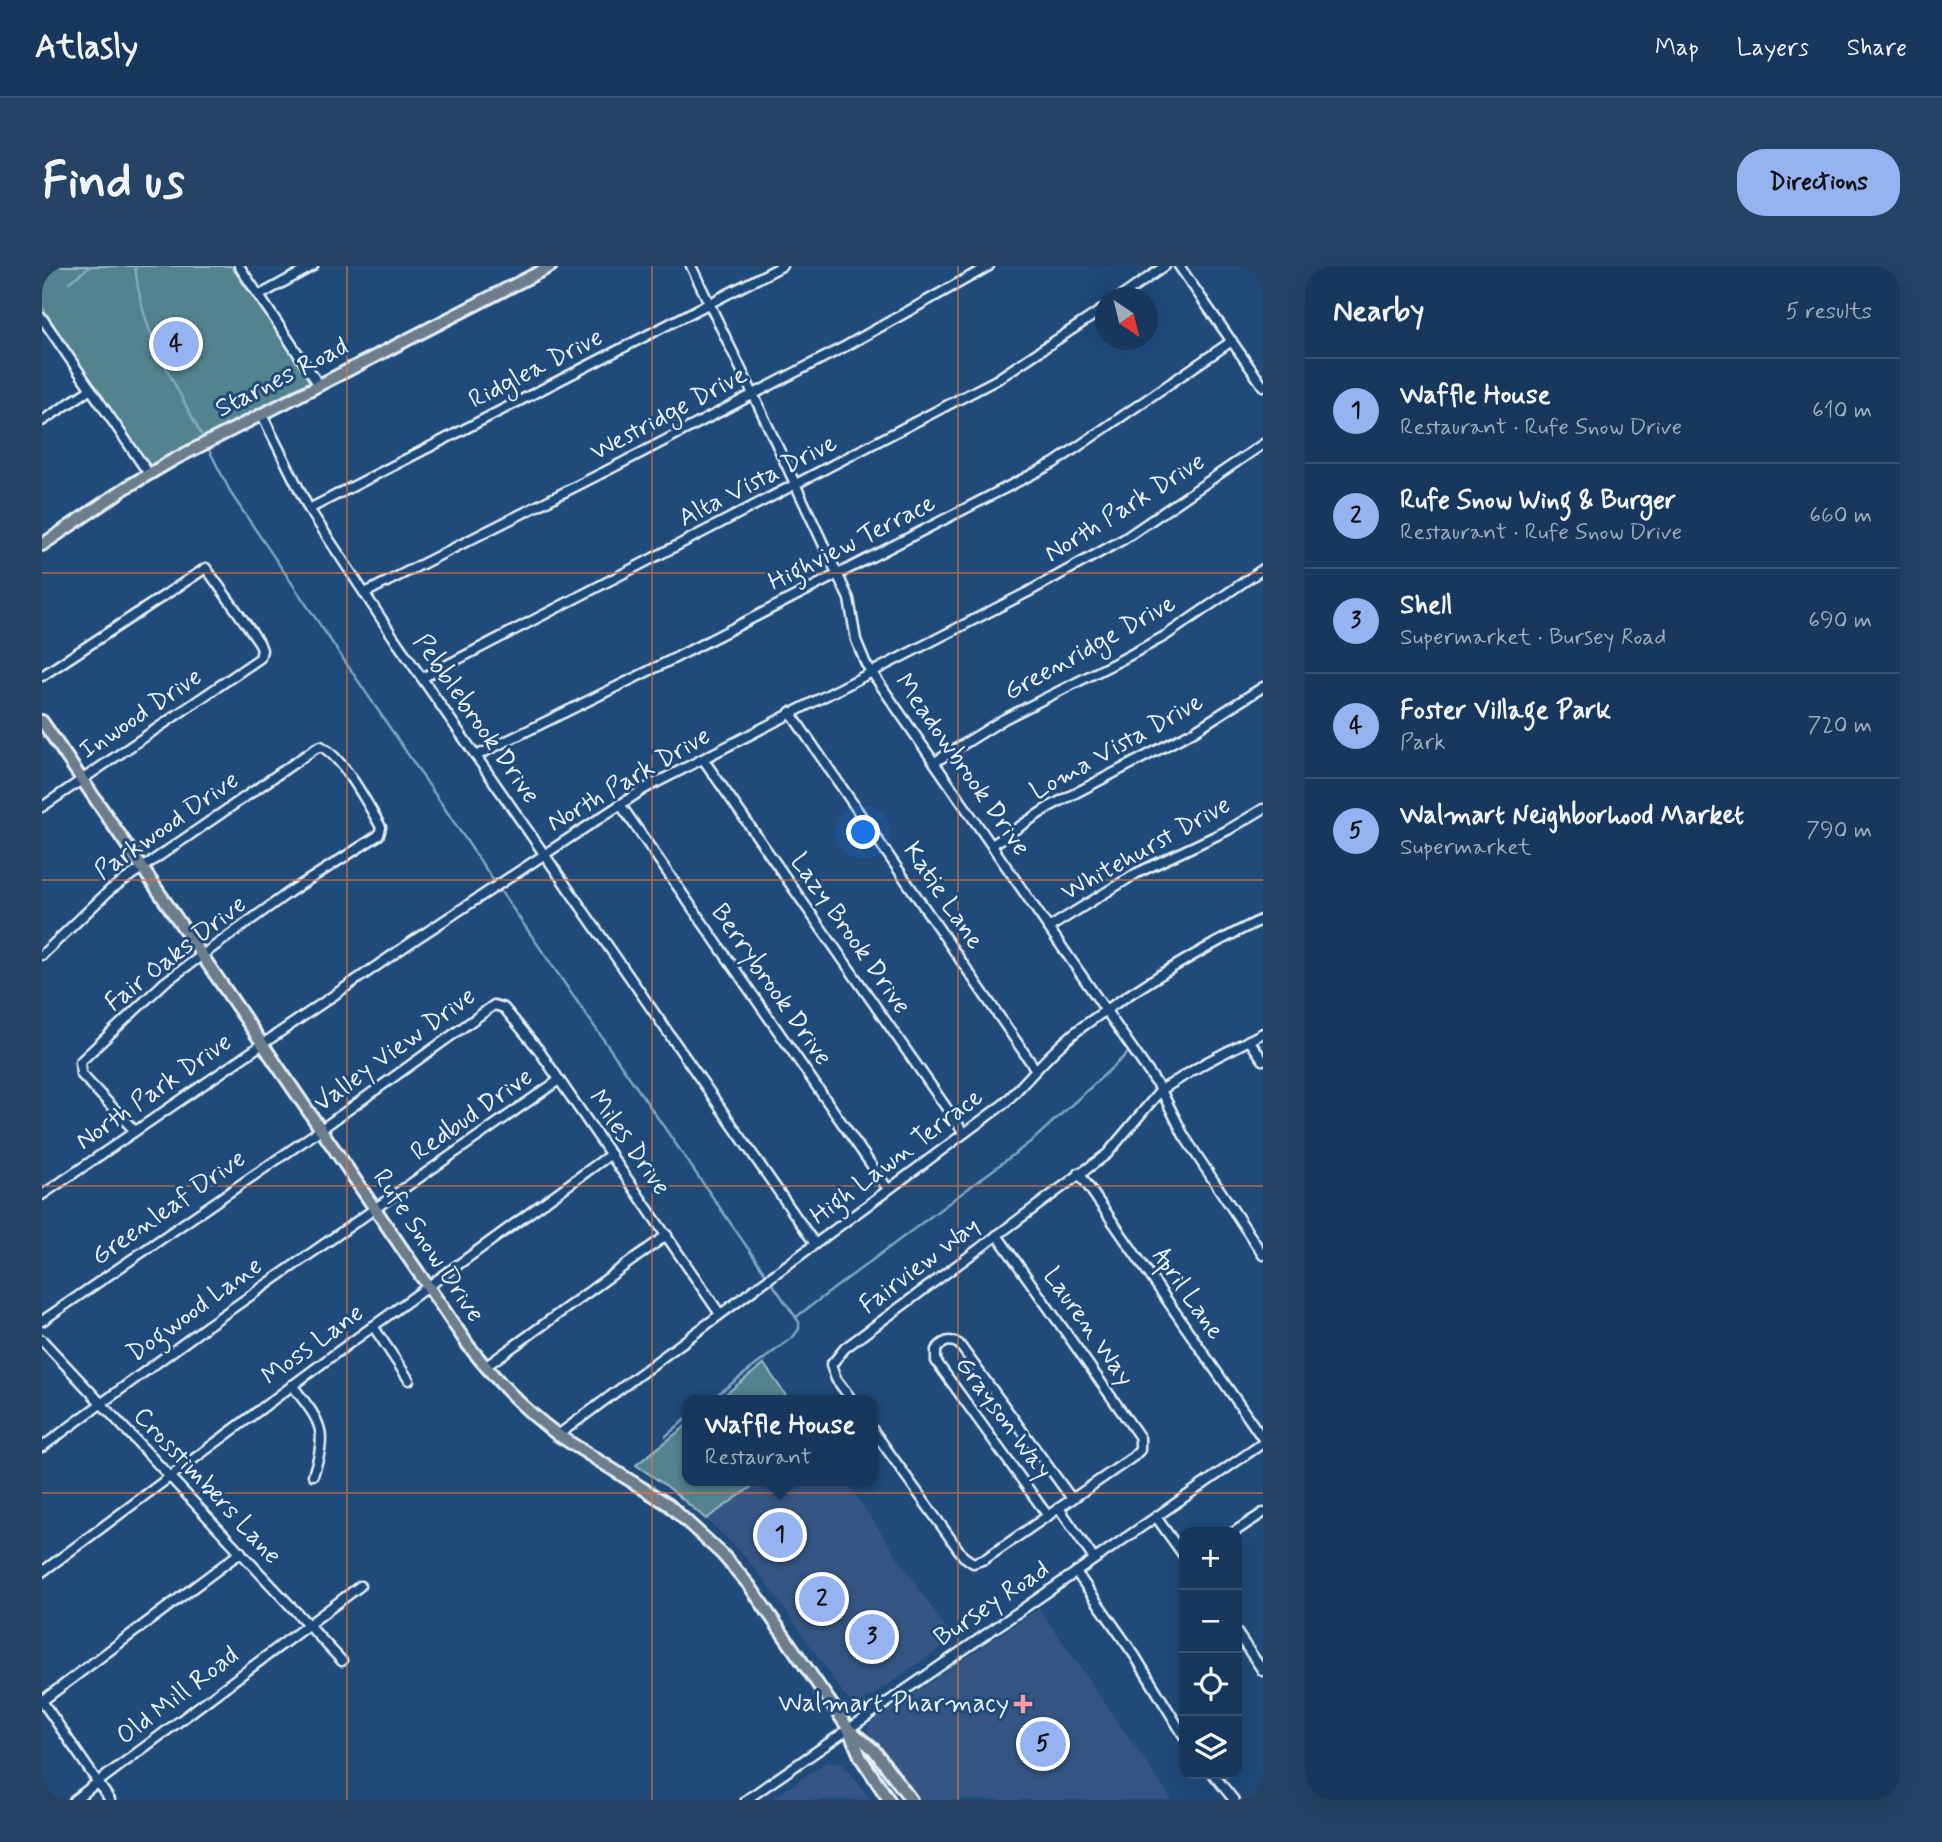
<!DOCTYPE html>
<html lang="en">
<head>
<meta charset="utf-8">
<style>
	:root { --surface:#17385c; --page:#244365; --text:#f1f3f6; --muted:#9eacbb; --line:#365272; --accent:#95b2f1 }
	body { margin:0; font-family:Mynerve,sans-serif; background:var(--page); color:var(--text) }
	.controls { position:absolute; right:21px; bottom:21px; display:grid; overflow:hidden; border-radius:14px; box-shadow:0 7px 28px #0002 }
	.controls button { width:63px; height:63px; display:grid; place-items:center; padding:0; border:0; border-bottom:2px solid var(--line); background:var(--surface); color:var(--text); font:35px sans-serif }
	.compass { position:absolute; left:1053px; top:21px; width:63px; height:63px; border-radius:50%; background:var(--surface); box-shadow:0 7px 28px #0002; rotate:145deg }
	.you { position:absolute; left:822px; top:567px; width:24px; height:24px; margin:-18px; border:5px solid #fff; border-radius:50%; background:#1a73e8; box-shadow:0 0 0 10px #1a73e833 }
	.badge { display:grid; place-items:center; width:46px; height:46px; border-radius:50%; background:var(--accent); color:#111; font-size:23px; font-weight:700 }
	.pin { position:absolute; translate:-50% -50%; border:4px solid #fff; box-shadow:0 2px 7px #0006 }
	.popup { position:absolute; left:640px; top:1129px; width:196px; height:91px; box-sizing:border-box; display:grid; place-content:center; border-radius:14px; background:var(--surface); filter:drop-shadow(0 2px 5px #0005); font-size:23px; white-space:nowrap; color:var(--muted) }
	.popup b { font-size:26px; color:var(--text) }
	.popup::after { content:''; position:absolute; left:50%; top:100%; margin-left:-14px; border:14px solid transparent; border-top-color:var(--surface) }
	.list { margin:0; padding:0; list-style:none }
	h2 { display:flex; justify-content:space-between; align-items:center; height:91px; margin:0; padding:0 28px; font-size:30px }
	h2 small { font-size:23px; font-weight:400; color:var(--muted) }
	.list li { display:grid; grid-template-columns:46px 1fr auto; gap:21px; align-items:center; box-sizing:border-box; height:105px; padding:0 28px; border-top:2px solid var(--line) }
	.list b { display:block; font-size:26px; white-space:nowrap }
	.list p { margin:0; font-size:23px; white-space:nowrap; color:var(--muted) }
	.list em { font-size:23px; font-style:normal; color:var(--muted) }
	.icon { flex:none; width:38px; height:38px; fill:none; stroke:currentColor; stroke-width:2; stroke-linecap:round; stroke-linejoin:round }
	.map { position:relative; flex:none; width:1221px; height:1534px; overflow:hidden; border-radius:28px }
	header { display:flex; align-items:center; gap:42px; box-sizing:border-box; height:98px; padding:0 35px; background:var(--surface); border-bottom:2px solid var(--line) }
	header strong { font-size:33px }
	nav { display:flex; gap:38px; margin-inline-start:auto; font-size:24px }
	.intro { display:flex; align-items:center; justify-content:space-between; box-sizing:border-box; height:168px; padding:0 42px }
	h1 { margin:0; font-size:49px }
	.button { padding:18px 32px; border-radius:28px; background:var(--accent); color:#111; font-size:24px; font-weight:700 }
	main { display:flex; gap:42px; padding:0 42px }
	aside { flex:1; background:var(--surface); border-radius:28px; box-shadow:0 7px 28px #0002 }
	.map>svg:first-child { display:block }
	.built { fill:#355684 }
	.green { fill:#53838e; stroke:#9ebac3; stroke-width:2 }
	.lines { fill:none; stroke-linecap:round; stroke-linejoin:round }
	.stream { stroke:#83a7c1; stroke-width:2.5 }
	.minor-casing { stroke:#e8f1f8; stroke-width:13 }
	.major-casing { stroke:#e8f1f8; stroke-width:16 }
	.minor { stroke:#1f4a7a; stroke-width:8 }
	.major { stroke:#6d7d8c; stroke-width:10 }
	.grid { fill:none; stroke:#e8773b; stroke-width:2; stroke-opacity:0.55 }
	.poi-dot { fill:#ff9aa2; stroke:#1f4a7a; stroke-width:2.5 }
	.labels { text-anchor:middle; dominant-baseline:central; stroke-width:6; stroke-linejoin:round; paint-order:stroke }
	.street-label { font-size:26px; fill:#e8f1f8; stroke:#1f4a7a }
	.poi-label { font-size:26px; fill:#e8f1f8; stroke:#1f4a7a; text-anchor:end }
</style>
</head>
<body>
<header>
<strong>Atlasly</strong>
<nav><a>Map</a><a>Layers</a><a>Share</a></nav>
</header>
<div class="intro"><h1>Find us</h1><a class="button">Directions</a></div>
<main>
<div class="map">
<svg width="1221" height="1534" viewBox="0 0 1221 1534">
	<rect width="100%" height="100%" fill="#1f4a7a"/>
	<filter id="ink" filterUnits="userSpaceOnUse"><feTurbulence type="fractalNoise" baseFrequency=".0143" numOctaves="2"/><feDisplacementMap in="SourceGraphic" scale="14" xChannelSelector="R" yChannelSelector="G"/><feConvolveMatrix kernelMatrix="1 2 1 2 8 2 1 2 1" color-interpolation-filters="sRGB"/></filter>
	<g filter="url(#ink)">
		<g class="built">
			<polygon points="718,1215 804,1215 911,1373 815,1440 804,1431 724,1316 700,1287 664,1253"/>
			<polygon points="997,1342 1130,1534 874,1534 831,1478 826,1469 826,1460 833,1454"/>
			<polygon points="786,1495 800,1497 829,1534 728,1534"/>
		</g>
		<g class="green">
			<polygon points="0,0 189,0 269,115 107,201 0,41"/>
			<polygon points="722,1098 747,1134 676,1134"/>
			<polygon points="645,1159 645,1215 718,1215 664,1253 626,1221 594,1199"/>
		</g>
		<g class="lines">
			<g class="stream">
				<path d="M 93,0 C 100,71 131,112 162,174"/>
				<polyline points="27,16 49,0"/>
				<polyline points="116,87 148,68"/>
				<polyline points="165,180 190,229 460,627 757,1056 757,1063 751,1071 668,1134"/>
				<polyline points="754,1051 991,874 1085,788"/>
				<polyline points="624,1170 645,1152"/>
			</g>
			<defs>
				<g id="minor">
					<polyline points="197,0 277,119"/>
					<polyline points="649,0 711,128 807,333 814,374 824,398 1119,824 1142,870 1221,989"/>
					<polyline points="1137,0 1221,120"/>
					<polyline points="218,29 271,0"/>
					<polyline points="1077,32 1123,0"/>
					<polyline points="0,52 107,208"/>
					<polyline points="220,149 267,243 352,372 773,978"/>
					<polyline points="0,155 49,123"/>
					<polyline points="267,243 740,0"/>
					<polyline points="323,327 572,201 804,80 947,0"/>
					<polyline points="0,410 164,302 217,376 220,384 218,392 0,541"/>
					<polyline points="380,412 954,114 1064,41"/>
					<polyline points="748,446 994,804"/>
					<polyline points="434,490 633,392 1012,197 1190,75"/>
					<polyline points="661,493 922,867"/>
					<polyline points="893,496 962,453 1077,395 1123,370 1221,303"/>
					<polyline points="578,538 846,923"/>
					<polyline points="950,579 1007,541 1152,465 1221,421"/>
					<polyline points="1008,661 1095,607 1186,564 1221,543"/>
					<path d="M 0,689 L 68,624 L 274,482 L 279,480 C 303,494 325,537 339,561 L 337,569 L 249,625 L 123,716 L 38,796 L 39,808 L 93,865"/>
					<polyline points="1207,774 1221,794"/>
					<polyline points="1037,907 1221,1173"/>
					<polyline points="0,929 374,673 602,523 986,326 1082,273 1221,178"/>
					<polyline points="0,1055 278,864 452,739 462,742 496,783 678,1048"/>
					<polyline points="331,1060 367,1114"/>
					<polyline points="0,1074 300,1395"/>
					<polyline points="443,1101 625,969"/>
					<path d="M 250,1119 C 278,1156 287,1163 271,1209"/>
					<polyline points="810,1134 794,1113 789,1099 803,1082 1065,888 1119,824 1163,797 1221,767"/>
					<polyline points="831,1164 921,1290 931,1297 943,1293 1091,1191 1098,1184 1098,1172 1094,1166 955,969"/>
					<path d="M 516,1169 L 963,837 C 988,811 1011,783 1040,761 C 1094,722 1161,681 1221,653"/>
					<polyline points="0,1181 165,1060 517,814"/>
					<polyline points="1017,1242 1052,1293"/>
					<path d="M 1006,1250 L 894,1095 L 894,1084 C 900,1076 907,1072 917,1078 L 1030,1233"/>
					<polyline points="1114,1251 1142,1290"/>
					<polyline points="1192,1266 1221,1247"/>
					<polyline points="0,1306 290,1090 569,888"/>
					<polyline points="1034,1306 1093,1390 1142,1470"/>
					<polyline points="1195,1367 1221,1405"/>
					<polyline points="0,1435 199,1286"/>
					<polyline points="0,1435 68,1534"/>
					<polyline points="1171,1508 1192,1534"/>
					<polyline points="32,1534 318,1320"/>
					<polyline points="704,1534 1221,1177"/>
				</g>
				<g id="major">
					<polyline points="0,279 85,221 131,194 509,0"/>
					<path d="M 0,455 L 426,1079 C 454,1114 480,1142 516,1169 L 627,1239 L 680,1288 L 707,1319 L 806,1462 L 819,1492 L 847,1534"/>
					<polyline points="807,1463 832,1484 869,1534"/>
				</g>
			</defs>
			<use href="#minor" class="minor-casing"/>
			<use href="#major" class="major-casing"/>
			<use href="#minor" class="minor"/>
			<use href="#major" class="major"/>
		</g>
	</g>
	<path class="grid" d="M 305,0 L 305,1534M 610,0 L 610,1534M 916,0 L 916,1534M 0,307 L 1221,307M 0,614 L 1221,614M 0,920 L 1221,920M 0,1227 L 1221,1227"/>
	<path class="poi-dot" d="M977.5 1427.5h7v7h7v7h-7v7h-7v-7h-7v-7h7z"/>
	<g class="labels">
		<g class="street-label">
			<text transform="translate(494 103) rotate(-27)">Ridglea Drive</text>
			<text transform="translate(240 112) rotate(-27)">Starnes Road</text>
			<text transform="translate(627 148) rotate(-28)">Westridge Drive</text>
			<text transform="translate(716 215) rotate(-27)">Alta Vista Drive</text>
			<text transform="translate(1083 242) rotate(-32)">North Park Drive</text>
			<text transform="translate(810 277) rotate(-27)">Highview Terrace</text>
			<text transform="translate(1048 382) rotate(-29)">Greenridge Drive</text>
			<text transform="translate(99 448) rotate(-34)">Inwood Drive</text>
			<text transform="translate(434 453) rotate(55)">Pebblebrook Drive</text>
			<text transform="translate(1075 481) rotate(-29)">Loma Vista Drive</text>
			<text transform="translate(920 499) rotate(55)">Meadowbrook Drive</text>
			<text transform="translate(587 514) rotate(-30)">North Park Drive</text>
			<text transform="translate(125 560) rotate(-35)">Parkwood Drive</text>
			<text transform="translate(1104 583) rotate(-29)">Whitehurst Drive</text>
			<text transform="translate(901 630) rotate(56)">Katie Lane</text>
			<text transform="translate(808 668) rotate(55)">Lazy Brook Drive</text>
			<text transform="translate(134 688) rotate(-38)">Fair Oaks Drive</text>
			<text transform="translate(729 719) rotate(55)">Berrybrook Drive</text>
			<text transform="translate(353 784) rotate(-36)">Valley View Drive</text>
			<text transform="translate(112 826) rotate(-35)">North Park Drive</text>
			<text transform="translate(430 849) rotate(-35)">Redbud Drive</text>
			<text transform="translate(587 877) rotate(55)">Miles Drive</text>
			<text transform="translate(855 891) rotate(-37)">High Lawn Terrace</text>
			<text transform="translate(127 942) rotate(-35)">Greenleaf Drive</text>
			<text transform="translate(386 980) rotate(56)">Rufe Snow Drive</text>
			<text transform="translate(878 1000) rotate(-37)">Fairview Way</text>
			<text transform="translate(1146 1028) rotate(55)">April Lane</text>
			<text transform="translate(153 1044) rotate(-36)">Dogwood Lane</text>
			<text transform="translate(1046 1061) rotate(55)">Lauren Way</text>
			<text transform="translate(271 1079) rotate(-36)">Moss Lane</text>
			<text transform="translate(961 1152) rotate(54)">Grayson Way</text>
			<text transform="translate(165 1220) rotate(47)">Crosstimbers Lane</text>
			<text transform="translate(950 1338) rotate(-34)">Bursey Road</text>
			<text transform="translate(136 1430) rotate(-37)">Old Mill Road</text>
		</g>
		<g class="poi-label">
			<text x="967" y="1438">Walmart Pharmacy</text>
		</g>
	</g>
</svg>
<div class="controls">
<button>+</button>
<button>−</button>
<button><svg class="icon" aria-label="locate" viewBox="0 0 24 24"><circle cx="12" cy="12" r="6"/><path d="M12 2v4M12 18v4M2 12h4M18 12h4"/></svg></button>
<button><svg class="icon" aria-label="layers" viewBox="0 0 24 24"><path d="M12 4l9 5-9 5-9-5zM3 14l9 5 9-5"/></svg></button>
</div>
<svg class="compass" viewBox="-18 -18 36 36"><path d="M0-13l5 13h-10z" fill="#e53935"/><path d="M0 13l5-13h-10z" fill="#9eacbb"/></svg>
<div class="you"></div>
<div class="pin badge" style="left:738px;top:1269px">1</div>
<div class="popup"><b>Waffle House</b>Restaurant</div>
<div class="pin badge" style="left:780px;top:1333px">2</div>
<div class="pin badge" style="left:830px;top:1371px">3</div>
<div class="pin badge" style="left:134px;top:78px">4</div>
<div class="pin badge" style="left:1001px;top:1478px">5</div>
</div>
<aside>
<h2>Nearby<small>5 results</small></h2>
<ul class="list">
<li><span class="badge">1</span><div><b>Waffle House</b><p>Restaurant · Rufe Snow Drive</p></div><em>610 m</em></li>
<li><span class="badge">2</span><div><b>Rufe Snow Wing &amp; Burger</b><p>Restaurant · Rufe Snow Drive</p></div><em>660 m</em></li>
<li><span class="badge">3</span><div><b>Shell</b><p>Supermarket · Bursey Road</p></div><em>690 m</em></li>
<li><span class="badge">4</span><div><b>Foster Village Park</b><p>Park</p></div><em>720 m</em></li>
<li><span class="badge">5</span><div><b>Walmart Neighborhood Market</b><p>Supermarket</p></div><em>790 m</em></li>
</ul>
</aside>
</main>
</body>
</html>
